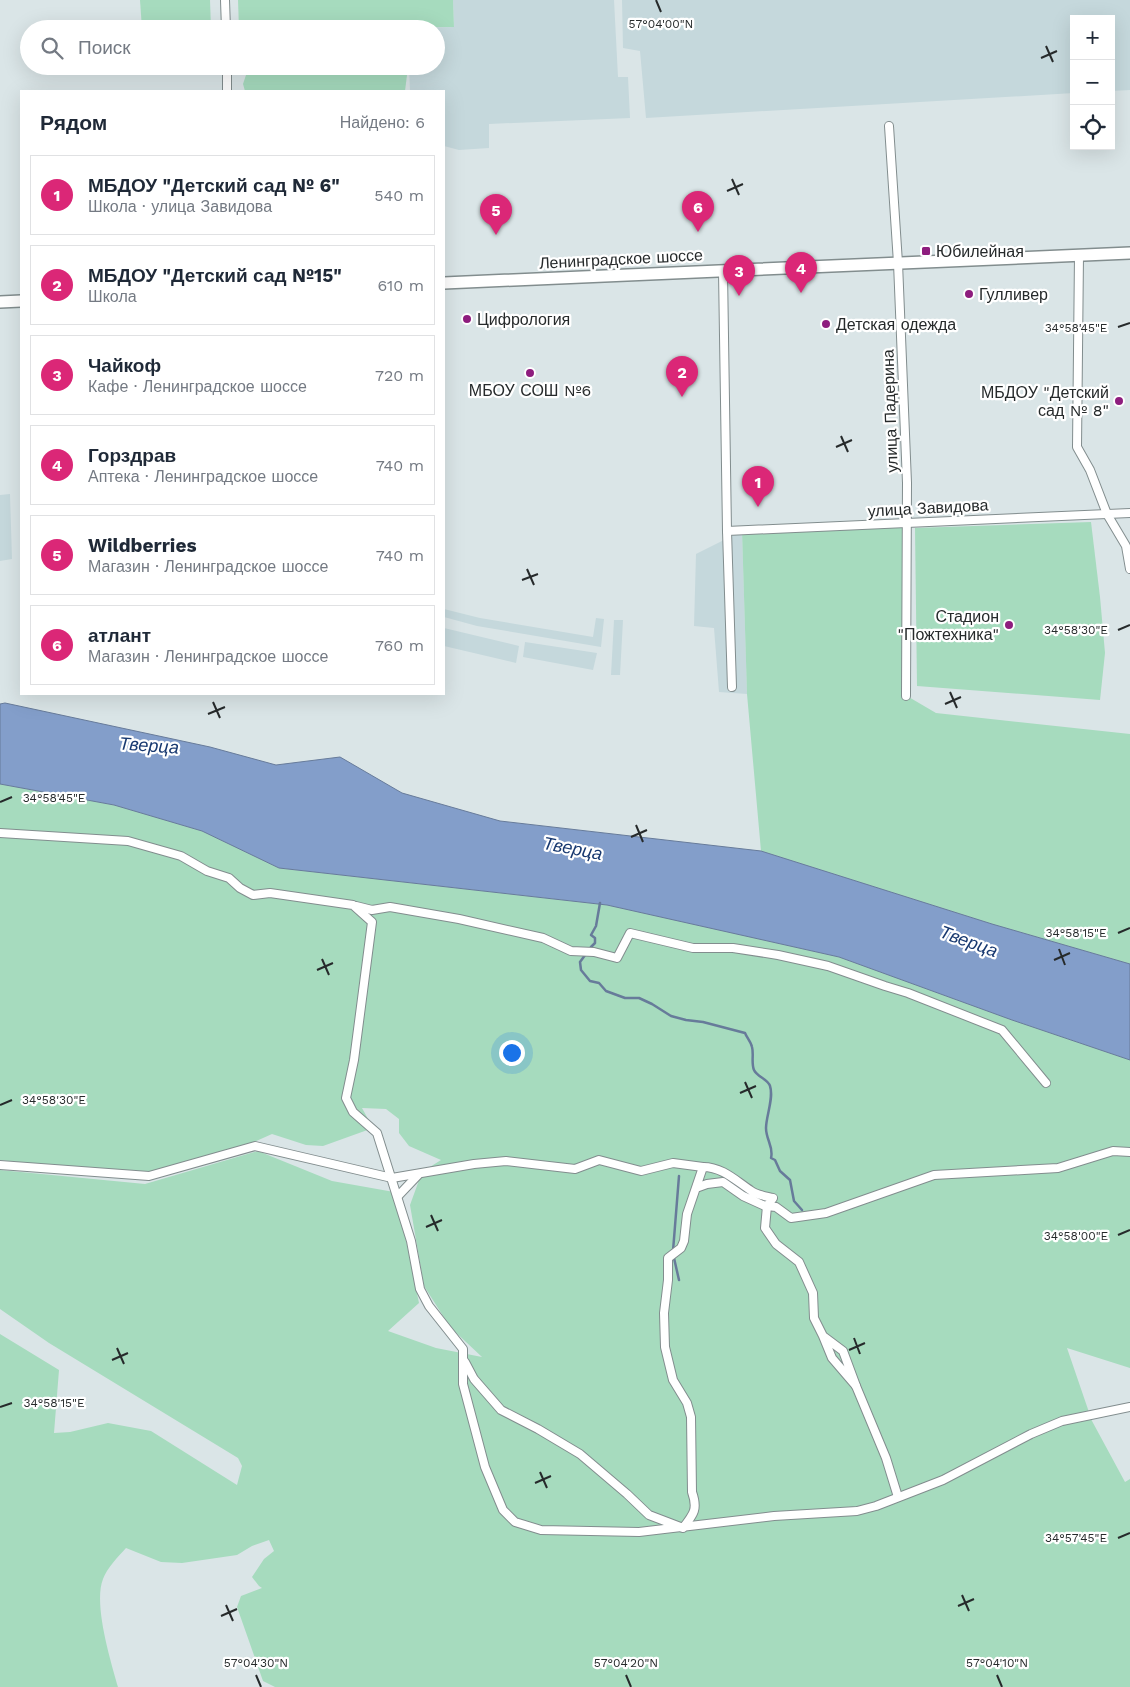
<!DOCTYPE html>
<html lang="ru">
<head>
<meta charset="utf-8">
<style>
	:root { --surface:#fff; --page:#f6f6f7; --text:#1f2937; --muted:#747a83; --line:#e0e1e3; --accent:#db2777 }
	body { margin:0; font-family:"Work Sans",sans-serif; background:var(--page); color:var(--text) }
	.controls { position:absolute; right:15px; top:15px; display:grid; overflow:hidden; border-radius:0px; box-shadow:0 5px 20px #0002 }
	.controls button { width:45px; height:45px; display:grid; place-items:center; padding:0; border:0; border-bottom:1px solid var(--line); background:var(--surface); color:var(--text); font:25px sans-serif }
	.you { position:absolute; left:511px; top:1052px; width:18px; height:18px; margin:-12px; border:4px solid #fff; border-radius:50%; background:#1a73e8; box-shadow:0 0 0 8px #1a73e833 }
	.badge { display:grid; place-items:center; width:32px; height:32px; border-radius:50%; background:var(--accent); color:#fff; font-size:16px; font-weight:700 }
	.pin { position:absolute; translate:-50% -41px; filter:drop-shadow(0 1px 2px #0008) }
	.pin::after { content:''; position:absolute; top:26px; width:18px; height:15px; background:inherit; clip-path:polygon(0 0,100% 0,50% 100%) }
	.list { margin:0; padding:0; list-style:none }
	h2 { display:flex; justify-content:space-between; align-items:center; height:65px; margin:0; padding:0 20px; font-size:21px }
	h2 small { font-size:16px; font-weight:400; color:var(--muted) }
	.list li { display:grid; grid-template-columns:32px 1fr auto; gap:15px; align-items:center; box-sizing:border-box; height:80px; margin:0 10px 10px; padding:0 10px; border:1px solid var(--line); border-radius:0px }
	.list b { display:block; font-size:19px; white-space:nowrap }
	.list p { margin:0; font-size:16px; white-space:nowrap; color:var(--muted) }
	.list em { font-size:16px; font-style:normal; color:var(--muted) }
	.icon { flex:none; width:28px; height:28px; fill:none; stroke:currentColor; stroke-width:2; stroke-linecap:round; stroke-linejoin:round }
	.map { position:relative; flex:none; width:1130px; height:1687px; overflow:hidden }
	.search { position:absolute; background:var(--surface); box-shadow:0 5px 20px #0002; left:20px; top:20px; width:425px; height:55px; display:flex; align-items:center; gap:12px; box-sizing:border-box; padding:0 18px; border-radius:28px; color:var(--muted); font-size:19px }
	.panel { position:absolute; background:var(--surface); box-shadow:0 5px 20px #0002; left:20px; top:90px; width:425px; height:605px; border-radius:0px }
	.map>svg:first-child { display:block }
	.built { fill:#c5d8dc }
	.green { fill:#a6dbbe }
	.water { fill:#839eca; stroke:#677b9a }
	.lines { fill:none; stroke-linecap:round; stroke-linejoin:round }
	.stream { stroke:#677b9a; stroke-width:2.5 }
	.street-casing { stroke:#828d8e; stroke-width:10 }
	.secondary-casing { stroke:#828d8e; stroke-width:14 }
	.street { stroke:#fff; stroke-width:8 }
	.secondary { stroke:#fff; stroke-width:11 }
	.ticks { fill:none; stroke:#262a2b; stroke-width:2 }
	.poi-dot { fill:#8e1d7e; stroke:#fff; stroke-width:2 }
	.labels { text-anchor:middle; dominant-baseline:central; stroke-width:4.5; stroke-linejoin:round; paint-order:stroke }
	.poi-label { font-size:16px; fill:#262a2b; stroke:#fff; text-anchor:start }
	.street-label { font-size:16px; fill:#262a2b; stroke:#fff }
	.water-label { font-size:18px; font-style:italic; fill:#183970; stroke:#fff }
	.ticks-label { font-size:12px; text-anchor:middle; fill:#262a2b; stroke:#fff; stroke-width:4.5; stroke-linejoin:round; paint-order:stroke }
</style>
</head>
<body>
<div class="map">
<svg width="1130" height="1687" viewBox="0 0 1130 1687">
	<rect width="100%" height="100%" fill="#dae5e7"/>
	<g class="built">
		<polygon points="453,0 614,0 618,77 628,77 630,118 489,124 489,148 459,150 444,146 444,91 410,91 409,66 436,66 436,29 406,28 454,27"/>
		<polygon points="622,0 1130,0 1130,90 1111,91 1111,19 1074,19 1074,93 646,118 640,51 623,48"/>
		<polygon points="10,494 12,559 0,561 0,495"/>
		<polygon points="742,531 747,694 719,692 714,628 694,626 696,554"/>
		<polygon points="444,609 480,618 593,637 596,618 604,619 601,647 477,626 444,617"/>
		<polygon points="614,620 623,620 620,675 611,675"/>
		<polygon points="444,628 519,646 516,663 444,646"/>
		<polygon points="525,642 597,653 593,670 523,657"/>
	</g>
	<g class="green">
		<polygon points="140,0 210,0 211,29 142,29"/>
		<polygon points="238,0 453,0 454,27 239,29"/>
		<polygon points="144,66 212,66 212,75 145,73"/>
		<polygon points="249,66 403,66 407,75 405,91 245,91 243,84"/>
		<polygon points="1091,522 1100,597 1105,653 1100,700 917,686 915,528"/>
		<polygon points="907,523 907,696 936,713 1130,734 1130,964 992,924 761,851 747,694 742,531"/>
		<path d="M 0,784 L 114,805 L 202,831 L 279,868 L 607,905 L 839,957 L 1012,1020 L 1130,1060 L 1130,1368 L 1067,1348 L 1092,1421 L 1125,1482 L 1130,1479 L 1130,1687 L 275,1687 L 263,1681 L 237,1607 L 241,1596 L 262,1588 L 259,1586 L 252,1577 L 264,1559 L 274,1551 L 269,1540 L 252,1546 L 237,1555 L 182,1563 L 161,1562 L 126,1548 C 118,1557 107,1568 103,1579 C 93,1604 111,1662 118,1687 L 0,1687 L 0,1334 L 59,1370 L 54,1433 L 70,1432 L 108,1423 L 151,1431 L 237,1485 L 242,1466 L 238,1458 L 49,1343 L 0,1309 L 0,1170 L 145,1184 L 258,1151 L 332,1181 L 394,1192 L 399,1207 L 419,1303 L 388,1331 L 436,1348 L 482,1357 L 450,1327 L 424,1286 L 410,1205 L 422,1172 L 441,1160 L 409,1146 L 399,1133 L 399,1119 L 386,1109 L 362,1108 L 373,1128 L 323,1146 L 306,1145 L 272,1134 L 252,1143 L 150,1172 L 54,1166 L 0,1160 Z"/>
	</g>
	<polygon class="water" points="5,703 210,747 276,765 340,757 402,793 500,821 761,851 992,924 1130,964 1130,1060 1012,1020 839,957 607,905 279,868 202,831 114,805 0,784 0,704"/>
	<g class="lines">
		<g class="stream">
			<path d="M 600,903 L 596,926 L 591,935 L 595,938 L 595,943 L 591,947 L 580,962 L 581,970 L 590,981 L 599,983 L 606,991 L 625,998 L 639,998 L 652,1004 L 671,1016 L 686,1020 L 703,1022 L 745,1033 C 747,1038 751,1042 752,1047 C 754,1054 751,1063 754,1070 C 757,1077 768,1079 770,1086 C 774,1098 766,1116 766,1128 C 766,1140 774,1147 771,1158 L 775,1160 L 780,1171 L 790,1180 L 794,1201 L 802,1210"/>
			<polyline points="673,1251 679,1176"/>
			<polyline points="674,1258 679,1280"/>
		</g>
		<defs>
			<g id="street">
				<polyline points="225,0 226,29"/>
				<polyline points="227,66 227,91"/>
				<polyline points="889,126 898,263 907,483 906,696"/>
				<polyline points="1079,255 1077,447 1090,470 1107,514 1126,546 1130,569"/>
				<polyline points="723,271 727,531 732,687"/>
				<polyline points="727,531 1130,513"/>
				<polyline points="0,833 128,841 181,856 207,871 229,878 240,888 253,895 270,893 353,905 372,922 354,1060 346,1098 353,1112 377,1133 411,1241 420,1289 429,1306 463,1349 463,1384 485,1467 503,1510 515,1522 541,1530 639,1532 774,1516 857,1511 876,1506 943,1480 1031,1434 1062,1421 1130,1407"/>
				<polyline points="356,906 372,910 390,907 459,919 543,938 571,951 594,952 617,958 630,933 693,948 733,948 778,955 828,966 885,986 908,993 1002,1030 1046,1083"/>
				<polyline points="0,1165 149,1176 255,1146 392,1178 474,1164 506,1161 575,1169 599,1160 641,1171 673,1163 703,1167"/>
				<polyline points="398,1196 418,1175"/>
				<polyline points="823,1336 832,1358 856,1386 843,1351 823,1336 814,1318 813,1293 799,1262 776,1244 765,1228 767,1206 776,1207 791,1218 826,1213 934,1175 1058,1168 1113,1151 1130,1152"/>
				<path d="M 465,1362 L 474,1379 L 501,1410 L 538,1429 L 580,1454 L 627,1494 L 649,1515 L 683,1528 C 694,1514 698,1509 692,1492 L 691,1417 L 687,1403 L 673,1380 L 665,1347 L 664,1313 L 668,1280 L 668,1258 L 681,1248 L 684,1241 L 687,1214 L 703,1167 C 722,1167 735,1180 750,1190 C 756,1195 765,1196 773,1198 L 767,1206 L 765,1206 L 743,1196 L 723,1182 L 707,1184 L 696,1188"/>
				<polyline points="856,1386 886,1458 898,1497"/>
			</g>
			<g id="secondary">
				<polyline points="444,283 1130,253"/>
				<polyline points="0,302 21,301"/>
			</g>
		</defs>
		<use href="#street" class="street-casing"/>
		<use href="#secondary" class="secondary-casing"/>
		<use href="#street" class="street"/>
		<use href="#secondary" class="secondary"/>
	</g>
	<path class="ticks" d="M 656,0 L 661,12M 1046,46 L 1053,62M 1041,58 L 1057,51M 732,179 L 739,195M 727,191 L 743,184M 1118,327 L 1130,323M 841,436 L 848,452M 836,447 L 852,440M 527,569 L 534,585M 522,580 L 538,574M 1118,630 L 1130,625M 950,692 L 957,708M 213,702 L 220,718M 945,704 L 961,697M 208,714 L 225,707M 0,802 L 12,797M 636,825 L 643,842M 631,837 L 647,830M 1118,933 L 1130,928M 1059,949 L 1065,965M 322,959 L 329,975M 1054,960 L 1070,953M 317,970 L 333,963M 745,1082 L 752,1098M 740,1093 L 756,1086M 0,1105 L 12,1100M 431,1215 L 438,1231M 426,1227 L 442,1220M 1118,1235 L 1130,1230M 854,1338 L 860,1354M 117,1348 L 124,1364M 849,1350 L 865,1343M 112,1360 L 128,1353M 0,1407 L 12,1403M 540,1472 L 547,1488M 535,1483 L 551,1476M 1118,1538 L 1130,1533M 962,1595 L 969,1611M 226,1605 L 233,1621M 958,1606 L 974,1599M 221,1616 L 237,1609M 256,1675 L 261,1687M 626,1675 L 631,1687M 997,1675 L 1002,1687"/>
	<g class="poi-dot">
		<rect x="921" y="246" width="10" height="10" rx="2.5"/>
		<circle cx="969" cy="294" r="5"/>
		<circle cx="467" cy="319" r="5"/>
		<circle cx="826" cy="324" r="5"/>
		<circle cx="530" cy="373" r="5"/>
		<circle cx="1119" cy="401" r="5"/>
		<circle cx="1009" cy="625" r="5"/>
	</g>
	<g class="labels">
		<g class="poi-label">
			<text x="936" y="251">Юбилейная</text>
			<text x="979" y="294">Гулливер</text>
			<text x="477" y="319">Цифрология</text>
			<text x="836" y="324">Детская одежда</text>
			<text x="530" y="390" text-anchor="middle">МБОУ СОШ №6</text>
			<text x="1109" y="392" text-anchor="end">МБДОУ "Детский<tspan x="1109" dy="18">сад № 8"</tspan></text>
			<text x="999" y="616" text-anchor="end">Стадион<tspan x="999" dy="18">"Пожтехника"</tspan></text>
		</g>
		<g class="street-label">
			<text transform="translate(621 259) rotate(-3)">Ленинградское шоссе</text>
			<text transform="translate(890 411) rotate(-92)">улица Падерина</text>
			<text transform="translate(928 508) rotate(-3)">улица Завидова</text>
		</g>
		<g class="water-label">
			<text transform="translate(149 745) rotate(4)">Тверца</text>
			<text transform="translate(573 848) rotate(11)">Тверца</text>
			<text transform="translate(969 941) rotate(20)">Тверца</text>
		</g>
	</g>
	<g class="ticks-label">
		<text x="661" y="28">57°04'00"N</text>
		<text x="1076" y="332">34°58'45"E</text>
		<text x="1076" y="634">34°58'30"E</text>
		<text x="54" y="802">34°58'45"E</text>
		<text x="1076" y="937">34°58'15"E</text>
		<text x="54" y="1104">34°58'30"E</text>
		<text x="1076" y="1240">34°58'00"E</text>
		<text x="54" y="1407">34°58'15"E</text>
		<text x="1076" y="1542">34°57'45"E</text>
		<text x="256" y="1667">57°04'30"N</text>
		<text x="626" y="1667">57°04'20"N</text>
		<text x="997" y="1667">57°04'10"N</text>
	</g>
</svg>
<div class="controls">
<button>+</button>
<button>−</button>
<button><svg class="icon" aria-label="locate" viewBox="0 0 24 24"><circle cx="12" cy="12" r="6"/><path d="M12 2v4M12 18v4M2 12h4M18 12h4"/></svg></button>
</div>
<div class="you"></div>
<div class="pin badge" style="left:758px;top:507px">1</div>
<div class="pin badge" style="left:682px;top:397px">2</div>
<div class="pin badge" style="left:739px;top:296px">3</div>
<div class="pin badge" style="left:801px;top:293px">4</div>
<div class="pin badge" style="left:496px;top:235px">5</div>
<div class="pin badge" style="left:698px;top:232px">6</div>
<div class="search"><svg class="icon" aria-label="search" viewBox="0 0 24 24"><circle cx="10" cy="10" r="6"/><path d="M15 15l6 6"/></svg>Поиск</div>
<section class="panel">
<h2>Рядом<small>Найдено: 6</small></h2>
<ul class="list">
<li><span class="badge">1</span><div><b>МБДОУ &quot;Детский сад № 6&quot;</b><p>Школа · улица Завидова</p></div><em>540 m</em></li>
<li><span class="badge">2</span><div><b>МБДОУ &quot;Детский сад №15&quot;</b><p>Школа</p></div><em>610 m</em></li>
<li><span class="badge">3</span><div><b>Чайкоф</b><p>Кафе · Ленинградское шоссе</p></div><em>720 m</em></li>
<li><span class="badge">4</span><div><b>Горздрав</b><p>Аптека · Ленинградское шоссе</p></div><em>740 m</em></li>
<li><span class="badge">5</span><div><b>Wildberries</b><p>Магазин · Ленинградское шоссе</p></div><em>740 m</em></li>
<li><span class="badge">6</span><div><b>атлант</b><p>Магазин · Ленинградское шоссе</p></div><em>760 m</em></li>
</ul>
</section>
</div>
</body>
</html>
